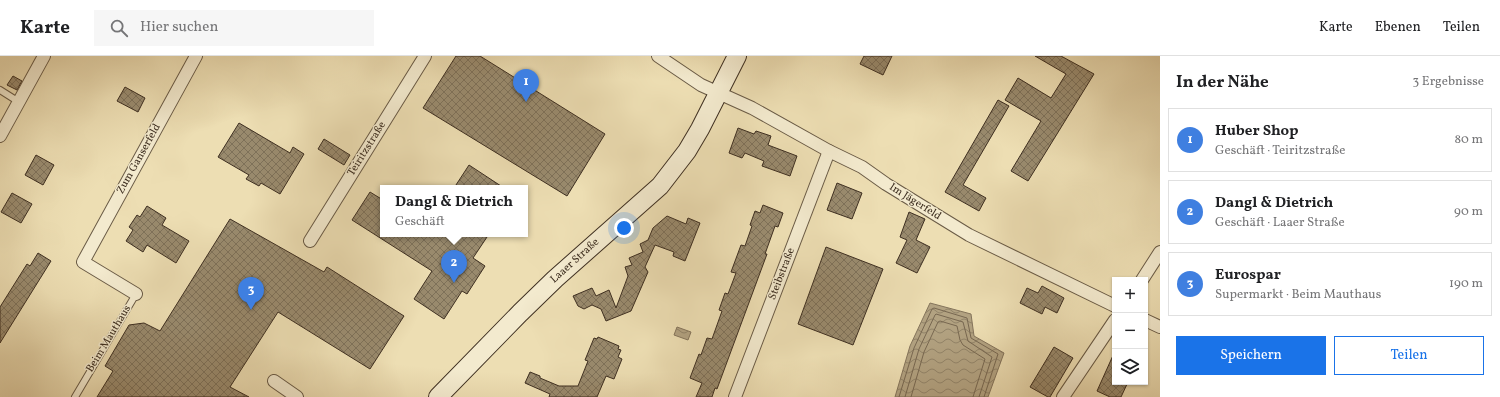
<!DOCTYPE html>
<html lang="de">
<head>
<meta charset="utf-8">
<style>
	:root { --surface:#fff; --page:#f6f6f6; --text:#202124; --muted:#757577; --line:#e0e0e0; --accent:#1a73e8 }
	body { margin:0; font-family:Vollkorn,serif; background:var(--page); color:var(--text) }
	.controls { position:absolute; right:12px; bottom:12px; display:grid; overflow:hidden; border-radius:0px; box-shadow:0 1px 3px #0004 }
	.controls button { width:36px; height:36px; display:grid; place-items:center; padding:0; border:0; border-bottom:1px solid var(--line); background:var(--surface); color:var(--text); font:20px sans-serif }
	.you { position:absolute; left:624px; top:172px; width:14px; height:14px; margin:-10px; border:3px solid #fff; border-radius:50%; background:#1a73e8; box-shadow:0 0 0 6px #1a73e833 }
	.badge { display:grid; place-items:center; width:26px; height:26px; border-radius:50%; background:var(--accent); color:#fff; font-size:13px; font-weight:700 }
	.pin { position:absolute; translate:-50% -33px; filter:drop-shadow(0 1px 2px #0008) }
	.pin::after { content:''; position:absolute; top:21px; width:14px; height:12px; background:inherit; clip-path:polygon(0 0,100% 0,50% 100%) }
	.popup { position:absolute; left:380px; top:129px; width:148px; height:52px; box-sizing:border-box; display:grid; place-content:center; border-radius:0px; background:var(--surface); filter:drop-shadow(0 1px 3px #0005); font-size:13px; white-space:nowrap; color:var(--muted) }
	.popup b { font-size:15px; color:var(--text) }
	.popup::after { content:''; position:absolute; left:50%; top:100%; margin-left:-8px; border:8px solid transparent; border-top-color:var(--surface) }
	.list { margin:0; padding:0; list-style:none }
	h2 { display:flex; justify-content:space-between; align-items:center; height:52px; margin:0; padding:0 16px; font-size:17px }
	h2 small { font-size:13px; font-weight:400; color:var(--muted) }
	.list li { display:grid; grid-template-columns:26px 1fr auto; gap:12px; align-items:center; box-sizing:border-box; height:64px; margin:0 8px 8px; padding:0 8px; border:1px solid var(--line); border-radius:0px }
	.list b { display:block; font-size:15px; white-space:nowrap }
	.list p { margin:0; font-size:13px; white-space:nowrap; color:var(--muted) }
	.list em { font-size:13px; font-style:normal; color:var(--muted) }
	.actions { display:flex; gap:8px; padding:12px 16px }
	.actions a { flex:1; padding:9px 0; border:1px solid var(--accent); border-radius:0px; text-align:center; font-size:14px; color:var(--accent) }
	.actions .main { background:var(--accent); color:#fff }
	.icon { flex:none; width:22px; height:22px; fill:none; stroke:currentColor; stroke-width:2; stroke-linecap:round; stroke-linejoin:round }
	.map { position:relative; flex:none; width:1160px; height:341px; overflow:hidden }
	header { display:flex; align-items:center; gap:24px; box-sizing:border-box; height:56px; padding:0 20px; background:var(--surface); border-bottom:1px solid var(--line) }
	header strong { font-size:19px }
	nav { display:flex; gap:22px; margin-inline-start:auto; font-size:14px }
	.search { width:280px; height:36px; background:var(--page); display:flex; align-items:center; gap:10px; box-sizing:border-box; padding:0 14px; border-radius:0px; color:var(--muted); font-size:15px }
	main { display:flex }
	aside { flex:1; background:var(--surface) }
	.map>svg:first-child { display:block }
	.water { fill:url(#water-waves); stroke:#84745b }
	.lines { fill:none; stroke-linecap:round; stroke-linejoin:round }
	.shore { stroke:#786851; stroke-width:1 }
	.building { fill:url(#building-cross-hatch); stroke:#3e2f21 }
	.lane-casing { stroke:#6a5b46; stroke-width:8 }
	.street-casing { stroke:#6a5b46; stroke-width:14 }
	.secondary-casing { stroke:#3e2f21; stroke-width:20 }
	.lane { stroke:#f3eace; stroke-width:6 }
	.street { stroke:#f3eace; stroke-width:12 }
	.secondary { stroke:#f3eace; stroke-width:18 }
	.labels { text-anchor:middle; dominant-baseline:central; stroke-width:3; stroke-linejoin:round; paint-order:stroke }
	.street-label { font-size:11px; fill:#3e2f21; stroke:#f3eace }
</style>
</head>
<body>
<header>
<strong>Karte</strong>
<div class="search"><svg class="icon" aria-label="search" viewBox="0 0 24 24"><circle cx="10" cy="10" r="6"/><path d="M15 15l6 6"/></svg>Hier suchen</div>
<nav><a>Karte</a><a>Ebenen</a><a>Teilen</a></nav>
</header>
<main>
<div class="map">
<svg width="1160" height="341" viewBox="0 0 1160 341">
	<defs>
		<pattern id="water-waves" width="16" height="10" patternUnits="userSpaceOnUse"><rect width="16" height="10" fill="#b2a281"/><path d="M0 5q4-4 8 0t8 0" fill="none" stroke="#928469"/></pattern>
		<pattern id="building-cross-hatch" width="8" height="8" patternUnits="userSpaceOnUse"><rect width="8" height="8" fill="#998a6d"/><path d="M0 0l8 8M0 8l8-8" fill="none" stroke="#7e7159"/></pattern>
	</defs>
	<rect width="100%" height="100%" fill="#eddeb3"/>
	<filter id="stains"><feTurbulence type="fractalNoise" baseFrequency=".005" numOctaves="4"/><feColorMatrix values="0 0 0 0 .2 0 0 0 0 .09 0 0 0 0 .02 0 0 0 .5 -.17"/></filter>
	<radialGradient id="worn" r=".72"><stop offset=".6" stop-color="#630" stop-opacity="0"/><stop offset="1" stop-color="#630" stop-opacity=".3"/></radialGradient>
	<g class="water">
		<polygon points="930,247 971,258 974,280 1004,297 988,341 895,341 910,290"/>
		<polygon points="677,271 691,276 688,284 674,279"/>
	</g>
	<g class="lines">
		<g class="shore">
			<polyline points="899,341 914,292 932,253 934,252 967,262 971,282 998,298 984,341"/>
			<polyline points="905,341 919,293 935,259 936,258 963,266 968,285 992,301 979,341"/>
			<polyline points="911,341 924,296 938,266 940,265 957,270 960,284 963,289 985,303 973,341"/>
		</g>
	</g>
	<g class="building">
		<polygon points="456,0 480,0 605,78 567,140 423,52"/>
		<polygon points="864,0 892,0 883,19 860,8"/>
		<polygon points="1035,0 1061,0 1094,18 1028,125 1011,115 1041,65 1005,44 1018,22 1051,42 1066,18"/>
		<polygon points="13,20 22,25 17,34 7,29"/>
		<polygon points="125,31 145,42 138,56 117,45"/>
		<polygon points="998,44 1009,50 963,129 986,142 979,155 945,136"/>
		<polygon points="239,67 290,97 293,91 304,98 280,138 261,127 259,130 246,123 249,119 218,101"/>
		<polygon points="738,72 754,78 756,75 771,80 768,89 797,100 790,120 762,110 764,105 745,97 742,102 729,97"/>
		<polygon points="324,83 350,99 344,109 318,93"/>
		<polygon points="36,99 54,109 43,129 25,119"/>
		<polygon points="469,109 504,132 454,132"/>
		<polygon points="837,127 862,137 852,163 827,154"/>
		<polygon points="370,136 383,144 383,178 489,178 473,202 485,210 467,238 462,235 444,263 414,243 432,215 352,164"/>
		<polygon points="12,137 32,148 21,167 1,156"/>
		<polygon points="763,149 783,157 778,171 775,170 765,198 767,198 717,333 715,332 712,341 696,341 702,327 690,322 699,298 701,299 707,282 712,283 722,255 719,254 725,237 728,238 736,217 731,216 741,189 745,190 752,170 750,169 755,155 760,157"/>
		<polygon points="147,150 166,162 162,169 189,185 176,207 147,189 143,196 126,185 133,174 129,171 137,159 140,161"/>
		<polygon points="909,156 925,163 916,184 930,191 917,217 896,207 907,184 900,181"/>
		<polygon points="667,160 686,168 688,162 700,167 685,205 673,200 674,196 655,189 645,211 648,216 631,255 606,265 601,253 592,249 584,253 578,250 573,240 592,232 596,240 609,234 616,252 628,220 625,211 632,209 629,202 643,196 640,188 648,184 653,172"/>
		<polygon points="230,163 324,216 327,211 404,260 370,313 278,256 230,331 249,341 97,341 113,315 105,310 129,269 144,267 160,275"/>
		<polygon points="826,191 883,213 853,289 798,268"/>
		<polygon points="38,197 51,205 0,287 0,251 27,208 30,210"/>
		<polygon points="1042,230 1064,242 1057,257 1045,251 1042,258 1020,247 1027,232 1038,237"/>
		<polygon points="598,281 619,290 618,293 621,294 618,301 622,303 614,323 606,320 597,341 549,341 550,338 525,327 530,316 540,320 540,322 559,330 578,330 588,305 585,304 594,282 597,283"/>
		<polygon points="1054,291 1073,302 1050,341 1048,341 1030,331"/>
		<polygon points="1115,295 1115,326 1128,326 1121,341 1110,341 1097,335"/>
	</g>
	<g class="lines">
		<defs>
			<g id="lane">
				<polyline points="0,34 19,46"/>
				<polyline points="75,341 136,238"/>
			</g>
			<g id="street">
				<polyline points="658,0 701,29 752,52 829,95 862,111 886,128 969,179 1115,250"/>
				<polyline points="0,80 44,0"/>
				<polyline points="310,185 425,0"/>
				<polyline points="1142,224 1160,196"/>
				<polyline points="136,238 83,206 196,0"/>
				<polyline points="1145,264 1160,271"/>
				<polyline points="274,325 297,341"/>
				<polyline points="735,341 829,95"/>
				<polyline points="1063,341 1115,264"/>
			</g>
			<polyline id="secondary" points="438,341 520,257 555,223 660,130 687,95 700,73 737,0"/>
		</defs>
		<use href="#lane" class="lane-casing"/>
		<use href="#street" class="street-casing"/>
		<use href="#secondary" class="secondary-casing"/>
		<use href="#lane" class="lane"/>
		<use href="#street" class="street"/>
		<use href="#secondary" class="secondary"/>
	</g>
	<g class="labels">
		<g class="street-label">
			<text transform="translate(367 93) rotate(-58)">Teiritzstraße</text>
			<text transform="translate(139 103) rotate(-61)">Zum Ganserfeld</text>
			<text transform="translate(915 146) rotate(32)">Im Jägerfeld</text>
			<text transform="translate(575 205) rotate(-42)">Laaer Straße</text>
			<text transform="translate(782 218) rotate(-69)">Steibstraße</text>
			<text transform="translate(109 283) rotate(-59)">Beim Mauthaus</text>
		</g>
	</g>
	<rect width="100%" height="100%" filter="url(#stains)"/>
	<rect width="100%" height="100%" fill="url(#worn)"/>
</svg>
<div class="controls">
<button>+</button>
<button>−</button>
<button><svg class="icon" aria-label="layers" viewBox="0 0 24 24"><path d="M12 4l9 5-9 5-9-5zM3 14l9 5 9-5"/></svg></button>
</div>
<div class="you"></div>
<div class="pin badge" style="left:526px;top:46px;background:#3f7fe0">1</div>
<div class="pin badge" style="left:454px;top:227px;background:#3f7fe0">2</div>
<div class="popup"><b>Dangl &amp; Dietrich</b>Geschäft</div>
<div class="pin badge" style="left:251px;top:254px;background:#3f7fe0">3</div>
</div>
<aside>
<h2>In der Nähe<small>3 Ergebnisse</small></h2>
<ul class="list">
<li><span class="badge" style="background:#3f7fe0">1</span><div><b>Huber Shop</b><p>Geschäft · Teiritzstraße</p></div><em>80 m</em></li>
<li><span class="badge" style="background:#3f7fe0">2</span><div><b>Dangl &amp; Dietrich</b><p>Geschäft · Laaer Straße</p></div><em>90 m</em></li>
<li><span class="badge" style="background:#3f7fe0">3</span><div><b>Eurospar</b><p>Supermarkt · Beim Mauthaus</p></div><em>190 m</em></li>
</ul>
<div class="actions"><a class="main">Speichern</a><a>Teilen</a></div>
</aside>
</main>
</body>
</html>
